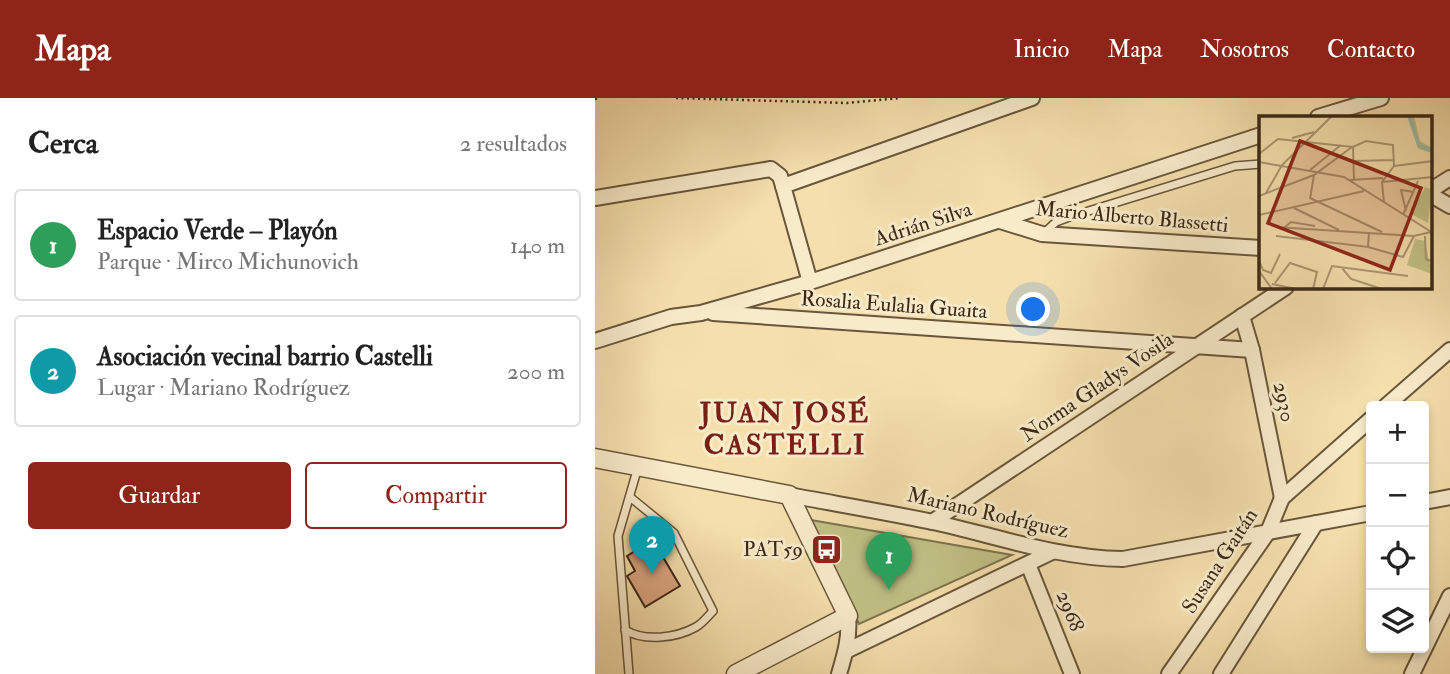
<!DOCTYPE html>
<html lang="es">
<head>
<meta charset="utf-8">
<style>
	:root { --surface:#fff; --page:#f2f2f2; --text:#222; --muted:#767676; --line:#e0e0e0; --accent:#8f2418 }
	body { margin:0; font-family:"IM FELL Double Pica",serif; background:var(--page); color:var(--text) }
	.controls { position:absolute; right:21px; bottom:21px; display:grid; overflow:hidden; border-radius:7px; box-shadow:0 4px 10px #0003 }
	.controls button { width:63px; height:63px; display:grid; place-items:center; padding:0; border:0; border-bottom:2px solid var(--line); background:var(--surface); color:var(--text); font:35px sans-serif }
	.you { position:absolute; left:439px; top:212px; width:24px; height:24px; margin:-18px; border:5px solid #fff; border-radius:50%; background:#1a73e8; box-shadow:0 0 0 10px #1a73e833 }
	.badge { display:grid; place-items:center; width:46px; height:46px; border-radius:50%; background:var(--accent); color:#fff; font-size:23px; font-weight:700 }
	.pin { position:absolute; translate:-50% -58px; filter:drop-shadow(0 2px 4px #0008) }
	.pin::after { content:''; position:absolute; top:37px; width:24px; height:21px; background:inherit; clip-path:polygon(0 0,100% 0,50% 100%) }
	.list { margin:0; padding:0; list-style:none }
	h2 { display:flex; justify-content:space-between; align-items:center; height:91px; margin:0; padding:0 28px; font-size:30px }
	h2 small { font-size:23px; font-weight:400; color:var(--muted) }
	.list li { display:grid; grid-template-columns:46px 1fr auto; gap:21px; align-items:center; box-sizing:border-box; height:112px; margin:0 14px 14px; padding:0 14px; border:2px solid var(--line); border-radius:7px }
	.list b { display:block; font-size:26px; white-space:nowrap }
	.list p { margin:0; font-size:23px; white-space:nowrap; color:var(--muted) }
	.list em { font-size:23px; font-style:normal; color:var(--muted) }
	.actions { display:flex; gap:14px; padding:21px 28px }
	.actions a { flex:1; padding:16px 0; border:2px solid var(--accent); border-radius:7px; text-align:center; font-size:24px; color:var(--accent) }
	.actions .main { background:var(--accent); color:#fff }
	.icon { flex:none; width:38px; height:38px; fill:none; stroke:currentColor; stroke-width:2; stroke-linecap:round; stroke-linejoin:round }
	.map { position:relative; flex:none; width:855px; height:576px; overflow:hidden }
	header { display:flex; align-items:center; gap:42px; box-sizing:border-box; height:98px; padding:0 35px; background:var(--accent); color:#fff }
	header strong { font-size:33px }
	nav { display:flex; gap:38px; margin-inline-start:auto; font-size:24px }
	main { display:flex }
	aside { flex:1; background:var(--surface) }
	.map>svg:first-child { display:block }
	.green { fill:#c1c186; stroke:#7e744e; stroke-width:2 }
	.building { fill:#dca682; stroke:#3a2816; stroke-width:2 }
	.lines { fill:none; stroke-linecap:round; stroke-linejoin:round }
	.service-casing { stroke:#69563c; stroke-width:10 }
	.minor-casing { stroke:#69563c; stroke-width:18 }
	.tertiary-casing { stroke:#69563c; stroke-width:21 }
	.path { stroke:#3a2816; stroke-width:2.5; stroke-dasharray:2 3.5; stroke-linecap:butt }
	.service { stroke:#f8ebca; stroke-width:7 }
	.minor { stroke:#f8ebca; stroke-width:14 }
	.tertiary { stroke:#f8ebca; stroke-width:18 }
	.labels { text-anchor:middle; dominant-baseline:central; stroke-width:6; stroke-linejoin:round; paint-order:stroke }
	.street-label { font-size:21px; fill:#3a2816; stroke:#f8ebca }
	.poi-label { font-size:21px; fill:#3a2816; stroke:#f8ebca; text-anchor:end }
	.district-label { font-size:28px; font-weight:bold; letter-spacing:2px; fill:#7a1f14; stroke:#f8ebca }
	.inset-river { fill:none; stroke:#9cbdae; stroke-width:3.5 }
	.inset-road { fill:none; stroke:#aa9671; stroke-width:2 }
	.view { fill:#8f2418; fill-opacity:0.15; stroke:#8f2418; stroke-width:3.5 }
	.inset-edge { fill:none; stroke:#3a2816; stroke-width:3.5 }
</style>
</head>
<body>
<header>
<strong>Mapa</strong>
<nav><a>Inicio</a><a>Mapa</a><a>Nosotros</a><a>Contacto</a></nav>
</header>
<main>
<aside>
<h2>Cerca<small>2 resultados</small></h2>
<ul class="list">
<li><span class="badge" style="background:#2e9e5b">1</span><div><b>Espacio Verde – Playón</b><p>Parque · Mirco Michunovich</p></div><em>140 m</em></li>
<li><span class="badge" style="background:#0f9aa8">2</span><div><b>Asociación vecinal barrio Castelli</b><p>Lugar · Mariano Rodríguez</p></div><em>200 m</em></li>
</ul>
<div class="actions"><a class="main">Guardar</a><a>Compartir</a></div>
</aside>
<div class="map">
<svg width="855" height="576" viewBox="0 0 855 576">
	<rect width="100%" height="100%" fill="#f5e0ad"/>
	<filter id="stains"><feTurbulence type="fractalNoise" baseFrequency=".00286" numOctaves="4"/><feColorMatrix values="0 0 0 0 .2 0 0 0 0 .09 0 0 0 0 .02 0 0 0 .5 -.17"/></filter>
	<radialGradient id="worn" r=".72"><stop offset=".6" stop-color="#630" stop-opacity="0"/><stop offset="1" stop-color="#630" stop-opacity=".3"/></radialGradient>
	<polygon class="green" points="216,422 417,457 264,526"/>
	<polygon class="building" points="58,442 85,488 50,509 32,478 40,473 32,458"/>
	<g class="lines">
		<defs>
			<g id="service">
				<polyline points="448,136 461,124 474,119 640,68 666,66"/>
				<path d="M 30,532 C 50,544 81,540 101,529 C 108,525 113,518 118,513 L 79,435 L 35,399"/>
				<polyline points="34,576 23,438 43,369"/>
			</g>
			<g id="minor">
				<polyline points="723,19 786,0"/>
				<polyline points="836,92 855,80"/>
				<polyline points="836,97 855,108"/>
				<polyline points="0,100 176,71 185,78 188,88"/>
				<polyline points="405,123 447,136 666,150"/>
				<polyline points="215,184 188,88 437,0"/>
				<polyline points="118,215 657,252"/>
				<polyline points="647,218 657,252 687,400"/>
				<polyline points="0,243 76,219 106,215 215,184 666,37"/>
				<polyline points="791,308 855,252"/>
				<path d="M 194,397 C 242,406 290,414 338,424 C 401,438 462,460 528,461 L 776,415"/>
				<polyline points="829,404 855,399"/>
				<polyline points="337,424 691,189"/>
				<polyline points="433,466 477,576"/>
				<polyline points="251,553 457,454"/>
				<path d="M 244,576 C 250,556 255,539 253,518"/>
				<polyline points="574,576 673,434 687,400 776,321"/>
				<polyline points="626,576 721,425"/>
				<polyline points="817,576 855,498"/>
			</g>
			<polyline id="tertiary" points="0,360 194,397 253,518 141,576"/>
		</defs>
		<use href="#service" class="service-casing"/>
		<use href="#minor" class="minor-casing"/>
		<use href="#tertiary" class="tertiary-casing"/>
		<g class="path">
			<polyline points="81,0 252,5 306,0"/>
			<polyline points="0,1 5,0"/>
		</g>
		<use href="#service" class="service"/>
		<use href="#minor" class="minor"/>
		<use href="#tertiary" class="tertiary"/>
	</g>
	<defs>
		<symbol id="bus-square" viewBox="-11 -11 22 22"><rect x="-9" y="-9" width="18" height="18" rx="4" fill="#8f2418" stroke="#f8ebca"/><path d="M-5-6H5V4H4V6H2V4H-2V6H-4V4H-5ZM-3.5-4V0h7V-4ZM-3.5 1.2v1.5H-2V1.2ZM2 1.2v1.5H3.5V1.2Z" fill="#fff"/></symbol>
	</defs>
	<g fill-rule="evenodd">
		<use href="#bus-square" x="214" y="434" width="35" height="35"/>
	</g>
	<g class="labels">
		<g class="street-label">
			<text transform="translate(537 119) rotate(5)">Mario Alberto Blassetti</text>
			<text transform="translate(328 126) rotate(-18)">Adrián Silva</text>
			<text transform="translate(299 207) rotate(4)">Rosalia Eulalia Guaita</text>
			<text transform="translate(502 289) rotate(-34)">Norma Gladys Vosila</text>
			<text transform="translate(689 304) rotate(78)">2930</text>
			<text transform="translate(393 415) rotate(13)">Mariano Rodríguez</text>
			<text transform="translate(625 463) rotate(-57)">Susana Gaitán</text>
			<text transform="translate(475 513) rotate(68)">2968</text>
		</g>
		<g class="poi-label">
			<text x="208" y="451">PAT59</text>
		</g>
		<g class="district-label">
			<text x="190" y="315">JUAN JOSÉ<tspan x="190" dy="32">CASTELLI</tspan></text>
		</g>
	</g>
	<g transform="translate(664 18)">
		<rect width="173" height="173" fill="#f5e0ad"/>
		<path d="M 148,0 L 155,0 L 161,25 L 173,32 L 173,37 L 160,33 ZM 166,71 L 173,74 L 169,107 L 152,98 ZM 156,123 L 166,125 L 173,158 L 148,149 Z" fill="#c1c186"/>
		<path class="inset-river" d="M 150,0 L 160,30 L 174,35"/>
		<path class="inset-road" d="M 33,22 L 55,16M 94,32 L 95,64M 0,38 L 19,23 L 94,31 L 107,25 L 134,29 L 135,50 L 123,66 L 125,87M 94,45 L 135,44M 0,46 L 85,61 L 174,117M 135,50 L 174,45M 51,54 L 82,29M 91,64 L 124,62M 123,66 L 174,61M 7,77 L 23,49 L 73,0M 0,80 L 55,59 L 93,31M 51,82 L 123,116M 51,83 L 55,59M 35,92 L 80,114M 147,95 L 142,74 L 155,76M 0,99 L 105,75M 144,99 L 159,65M 17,111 L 155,120 L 172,116M 26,111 L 32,106 L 56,110M 17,120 L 109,131 L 110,116M 166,120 L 167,143 L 174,146M 109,131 L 144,141 L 155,120M 0,145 L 4,154 L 12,157 L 21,138M 83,152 L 92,163 L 123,173M 0,155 L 13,173M 16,167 L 31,147 L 58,156 L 54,173M 13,168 L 37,173M 64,173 L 73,150 L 149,160"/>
		<path class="view" d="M 41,25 L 162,72 L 131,154 L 9,107 Z"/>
		<rect width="173" height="173" class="inset-edge"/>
	</g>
	<rect width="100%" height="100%" filter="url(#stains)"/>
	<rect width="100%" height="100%" fill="url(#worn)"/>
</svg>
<div class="controls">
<button>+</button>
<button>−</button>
<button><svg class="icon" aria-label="locate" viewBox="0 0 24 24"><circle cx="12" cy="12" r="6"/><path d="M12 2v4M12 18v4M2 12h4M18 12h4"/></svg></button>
<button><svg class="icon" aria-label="layers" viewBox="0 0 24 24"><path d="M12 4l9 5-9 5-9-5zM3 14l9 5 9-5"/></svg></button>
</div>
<div class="you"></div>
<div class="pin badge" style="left:294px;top:492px;background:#2e9e5b">1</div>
<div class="pin badge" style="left:57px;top:476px;background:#0f9aa8">2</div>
</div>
</main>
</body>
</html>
